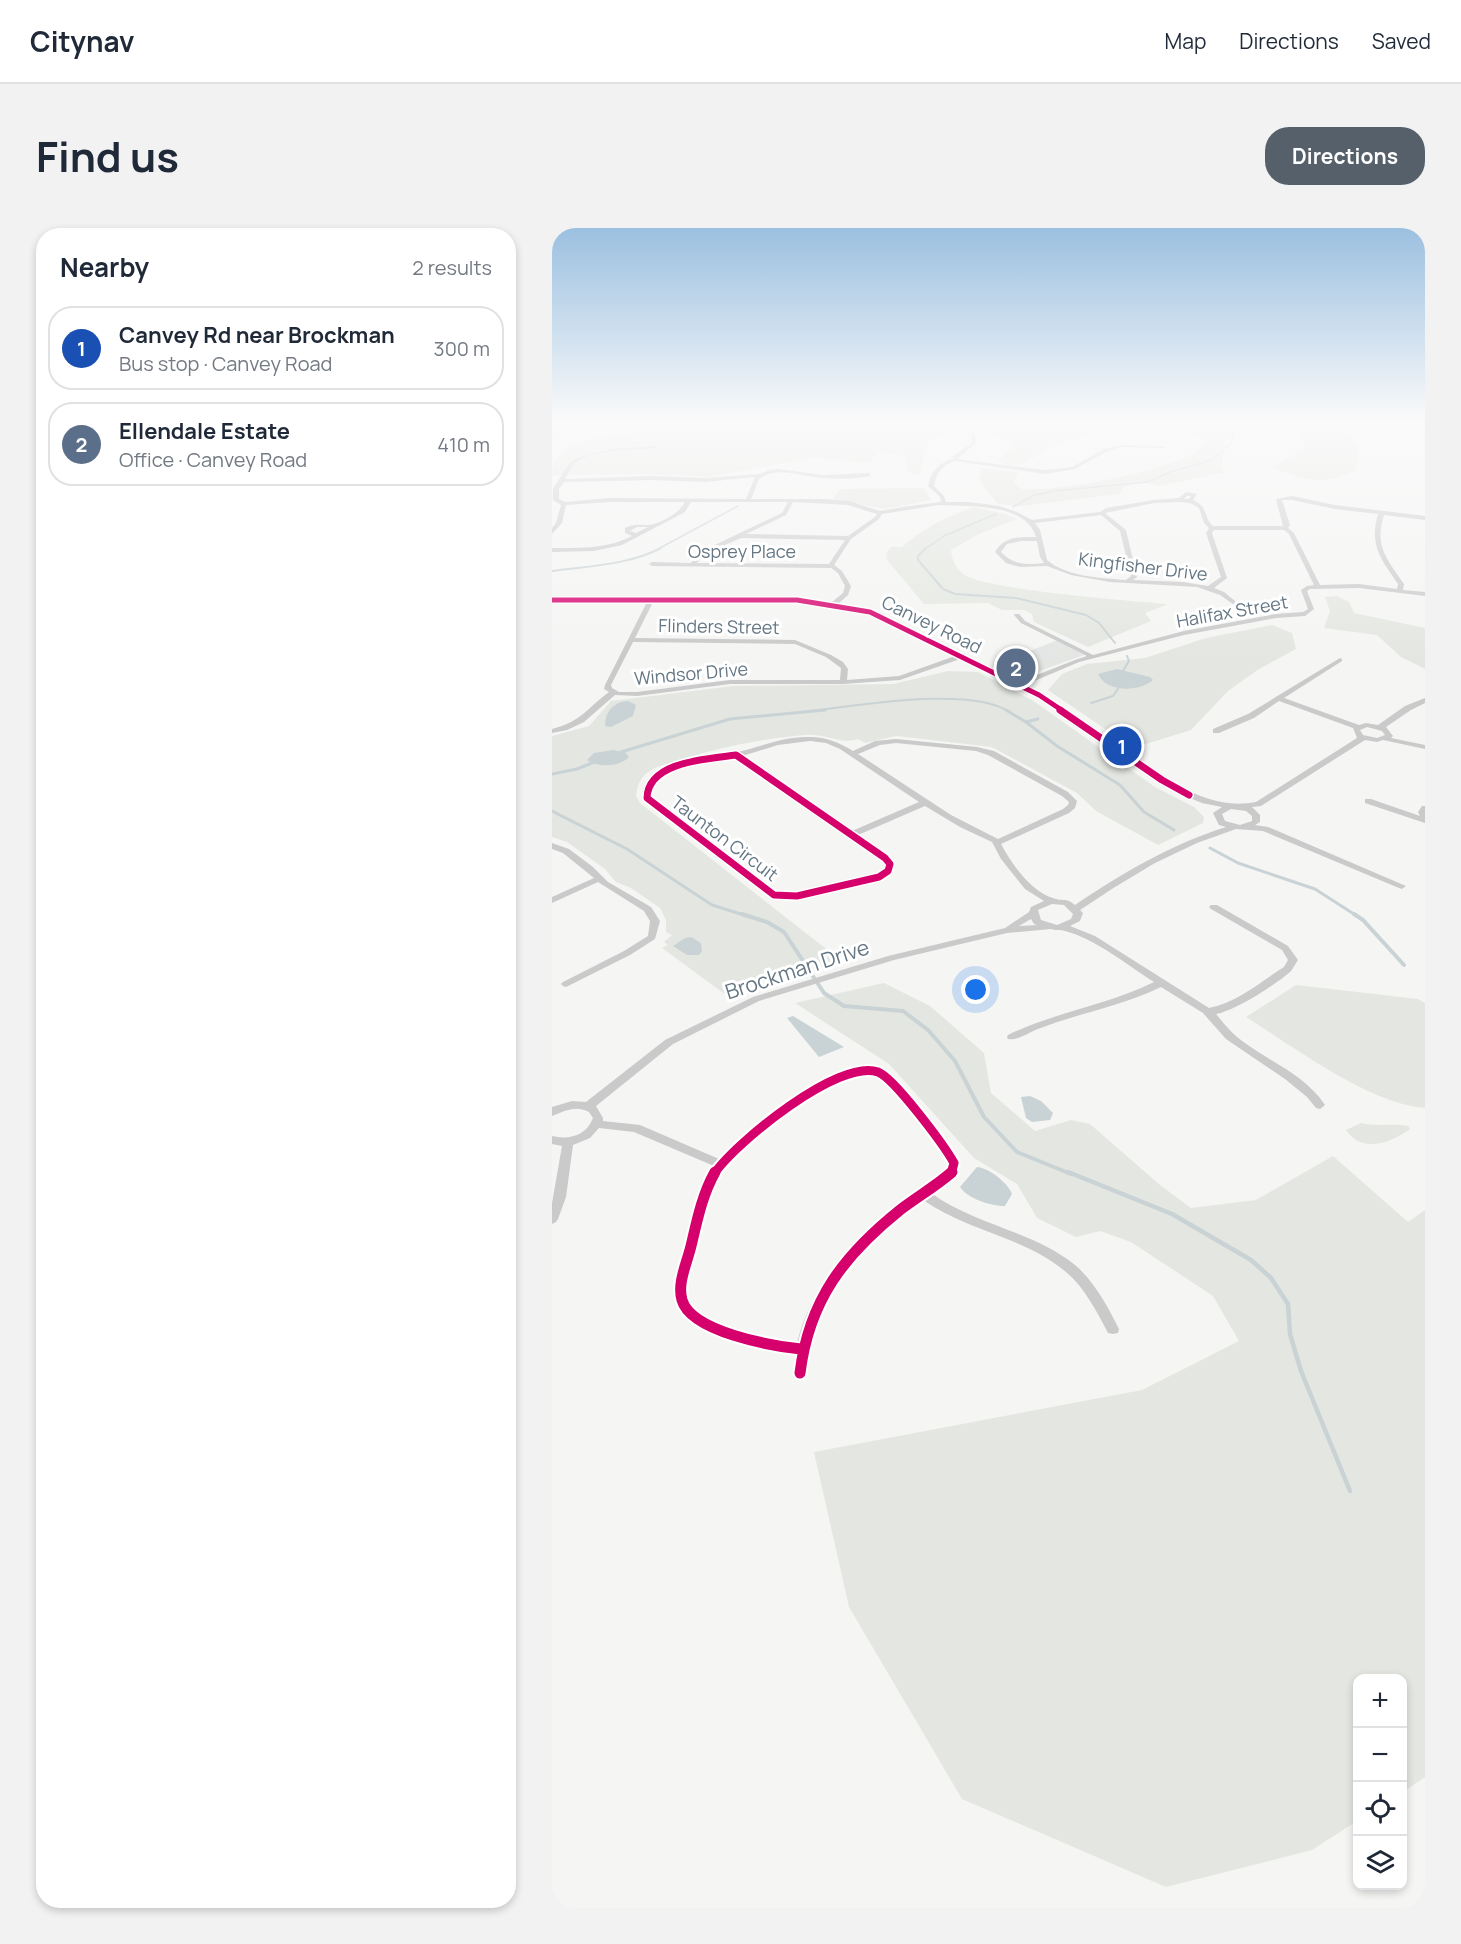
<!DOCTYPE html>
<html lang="en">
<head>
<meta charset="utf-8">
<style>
	:root { --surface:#fff; --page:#f2f2f3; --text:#1f2937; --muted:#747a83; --line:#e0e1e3; --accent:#55606b }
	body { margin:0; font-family:Manrope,sans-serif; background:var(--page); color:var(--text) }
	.controls { position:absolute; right:18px; bottom:18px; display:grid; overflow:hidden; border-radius:12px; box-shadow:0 3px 9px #0003 }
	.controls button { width:54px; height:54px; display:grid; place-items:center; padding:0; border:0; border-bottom:2px solid var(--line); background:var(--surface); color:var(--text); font:30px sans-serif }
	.you { position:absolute; left:424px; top:762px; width:21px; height:21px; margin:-15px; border:4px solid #fff; border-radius:50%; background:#1a73e8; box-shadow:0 0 0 9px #1a73e833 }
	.badge { display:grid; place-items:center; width:39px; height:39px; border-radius:50%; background:var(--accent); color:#fff; font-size:20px; font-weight:700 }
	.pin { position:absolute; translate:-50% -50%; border:3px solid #fff; box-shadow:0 2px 6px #0006 }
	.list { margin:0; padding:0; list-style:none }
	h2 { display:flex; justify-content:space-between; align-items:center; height:78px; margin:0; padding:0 24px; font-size:26px }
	h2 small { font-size:20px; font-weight:400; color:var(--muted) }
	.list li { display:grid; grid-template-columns:39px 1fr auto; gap:18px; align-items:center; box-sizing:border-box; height:84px; margin:0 12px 12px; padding:0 12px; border:2px solid var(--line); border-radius:24px }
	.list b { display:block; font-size:22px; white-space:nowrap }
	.list p { margin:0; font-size:20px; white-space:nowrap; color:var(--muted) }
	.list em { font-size:20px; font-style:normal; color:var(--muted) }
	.icon { flex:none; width:33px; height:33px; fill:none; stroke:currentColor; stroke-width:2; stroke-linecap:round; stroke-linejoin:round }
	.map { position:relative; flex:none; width:873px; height:1680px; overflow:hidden; border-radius:24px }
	header { display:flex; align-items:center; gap:36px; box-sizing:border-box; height:84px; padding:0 30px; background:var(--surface); border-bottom:2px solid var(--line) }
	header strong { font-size:28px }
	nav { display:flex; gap:33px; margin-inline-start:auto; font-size:21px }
	.intro { display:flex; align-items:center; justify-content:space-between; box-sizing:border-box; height:144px; padding:0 36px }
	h1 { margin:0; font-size:42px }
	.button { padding:15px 27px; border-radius:24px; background:var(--accent); color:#fff; font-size:21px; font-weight:700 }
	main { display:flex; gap:36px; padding:0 36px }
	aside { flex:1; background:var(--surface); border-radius:24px; box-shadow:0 3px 9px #0003 }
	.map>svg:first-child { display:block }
	.built { fill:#e4e5e5 }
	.green { fill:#e4e7e1 }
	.water { fill:#c9d2d4 }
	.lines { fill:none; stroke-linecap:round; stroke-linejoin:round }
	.stream-far4 { stroke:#c9d2d4; stroke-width:1.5 }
	.stream-far3 { stroke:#c9d2d4; stroke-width:2 }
	.stream-far2 { stroke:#c9d2d4; stroke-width:3 }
	.stream-far1 { stroke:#c9d2d4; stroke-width:4 }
	.stream { stroke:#c9d2d4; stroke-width:4.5 }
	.minor { fill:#cacacb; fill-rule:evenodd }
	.cycleway-far3-casing { stroke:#fff; stroke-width:8 }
	.cycleway-far2-casing { stroke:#fff; stroke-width:10 }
	.cycleway-far1-casing { stroke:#fff; stroke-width:13 }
	.cycleway-casing { stroke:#fff; stroke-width:15 }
	.cycleway-far3 { stroke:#d6006c; stroke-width:5 }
	.cycleway-far2 { stroke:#d6006c; stroke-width:7 }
	.cycleway-far1 { stroke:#d6006c; stroke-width:9 }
	.cycleway { stroke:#d6006c; stroke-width:11 }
	.labels { text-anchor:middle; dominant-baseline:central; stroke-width:6; stroke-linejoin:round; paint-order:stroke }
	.far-street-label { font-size:18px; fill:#657784; stroke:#fff }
	.street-label { font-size:21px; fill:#657784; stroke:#fff }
</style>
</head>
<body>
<header>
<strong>Citynav</strong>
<nav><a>Map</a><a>Directions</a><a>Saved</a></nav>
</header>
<div class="intro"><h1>Find us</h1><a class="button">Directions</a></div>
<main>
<aside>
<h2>Nearby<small>2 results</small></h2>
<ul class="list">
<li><span class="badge" style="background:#1a4fb4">1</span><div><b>Canvey Rd near Brockman</b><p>Bus stop · Canvey Road</p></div><em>300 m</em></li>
<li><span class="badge" style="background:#5c6f8a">2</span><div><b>Ellendale Estate</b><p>Office · Canvey Road</p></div><em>410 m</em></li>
</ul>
</aside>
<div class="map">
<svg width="873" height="1680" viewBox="0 0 873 1680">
	<rect width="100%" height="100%" fill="#f5f5f4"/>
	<polygon class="built" points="506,412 532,427 471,449 460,448 441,437"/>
	<g class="green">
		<polygon points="0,192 35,192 0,216"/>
		<path d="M 106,192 L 714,192 L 702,201 L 675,208 L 669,241 L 674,244 L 606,258 L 593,254 L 573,258 L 567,266 L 469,278 L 446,276 L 427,252 L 429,240 L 466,244 L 462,254 L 469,261 C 501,265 643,241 656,212 L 652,209 C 611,202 549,200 509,214 C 491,221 466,248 446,232 L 462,218 L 460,212 C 423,202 414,200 376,211 L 367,248 L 354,242 L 354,227 L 325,225 L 317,235 L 259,230 L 158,249 L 93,246 L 0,247 C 0,210 54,210 81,205 C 90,203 98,198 107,195 Z"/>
		<path d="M 766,192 L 797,192 L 792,199 L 807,223 L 804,242 C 771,258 752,253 720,239 L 755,220 L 748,207 Z"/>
		<polygon points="372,260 379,272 333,281 281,271 288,261"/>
		<path d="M 422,279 L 453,286 L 465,291 L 427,306 L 399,322 C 400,332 404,340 411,346 C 432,362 582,373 616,376 L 593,385 L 599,393 L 536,419 L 482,394 L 480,386 L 473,382 L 450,382 L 436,375 L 372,376 L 335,332 L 334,326 L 339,319 L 350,319 C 372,300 394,289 422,279 Z"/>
		<polygon points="785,368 797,374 802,385 873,400 873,441 849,429 825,407 772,400 778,383 773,369"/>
		<polygon points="720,397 740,405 744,421 707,441 676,463 639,502 581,520 496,462 510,446 535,436 593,430 654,410"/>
		<polygon points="508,419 518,421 523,427 471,447 462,447 452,439 465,444 472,441 469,439 473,438 477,440 508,428 504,425"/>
		<path d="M 396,443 L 426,444 L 480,472 L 603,559 L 642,579 L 652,589 L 651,595 L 606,617 L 544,583 L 525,565 L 440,519 L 344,508 L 313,515 L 306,511 C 290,517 272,505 253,507 C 203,511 152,523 105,539 C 92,545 85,553 84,568 L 88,575 L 287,731 L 280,736 L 193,759 L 174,767 L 110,720 L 116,717 L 112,714 L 120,707 L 114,704 L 114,692 L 108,680 L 79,660 L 64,654 L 53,641 L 15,614 L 0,609 L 0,508 L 37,498 L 59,473 L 181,458 L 341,456 Z"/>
		<polygon points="332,755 378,778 432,825 439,865 483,903 519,892 538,896 608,957 639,980 704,972 781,928 856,994 873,982 873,1549 851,1564 850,1450 806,1450 805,1593 760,1622 614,1659 410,1571 297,1379 262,1224 590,1162 687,1113 661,1068 579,1014 548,1003 524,1009 485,990 465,956 422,930 337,836 243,775"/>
		<path d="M 744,757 L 866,771 L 873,775 L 873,880 C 817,876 742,819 694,789 Z"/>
		<path d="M 809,895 C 826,899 839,895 856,898 L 858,901 C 839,915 810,926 794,902 Z"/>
	</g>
	<g class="water">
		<path d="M 565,441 L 598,449 L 601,452 C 587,464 555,465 546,446 Z"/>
		<path d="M 76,473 L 84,477 L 81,488 L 59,499 L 53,498 C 53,484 61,474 76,473 Z"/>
		<path d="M 61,522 L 73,524 L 77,529 C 68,539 46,540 35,532 L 42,525 Z"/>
		<polygon points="139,709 149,715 150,723 147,727 135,727 121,718 133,710"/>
		<polygon points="241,788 292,819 267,829 235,790"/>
		<polygon points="478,868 489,873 501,885 498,892 480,894 474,890 469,869"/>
		<path d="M 425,939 C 437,940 456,955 460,966 L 453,978 C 439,978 416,971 408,959 Z"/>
	</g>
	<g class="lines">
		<g class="stream-far4">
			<polyline points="461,279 480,268 501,263 596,254 618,244 660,232 680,214 681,199"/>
			<polyline points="106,321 186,278"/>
			<polyline points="373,321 392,308 444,286"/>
		</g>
		<g class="stream-far3">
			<polyline points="374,320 366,328 366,332 391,361 403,366 464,370 534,387 547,395 563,415"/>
			<path d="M 0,343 C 36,338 77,337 109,320"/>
			<polyline points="569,446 577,433 575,428"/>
			<polyline points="539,475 561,468 569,456"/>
			<path d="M 257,483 C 306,478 415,458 456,483"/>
		</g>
		<g class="stream-far2">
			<polyline points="454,482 474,494 486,491"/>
			<polyline points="474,494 505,518 568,557 592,584 622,602"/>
			<polyline points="69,524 178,491 273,482"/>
			<polyline points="0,546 25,541 45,533"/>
			<polyline points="0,583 75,621 160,677 195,688"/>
			<polyline points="658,620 686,635 763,661 805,688"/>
		</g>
		<g class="stream-far1">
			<polyline points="190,686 215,694 232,704 272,765 292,778 351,783 376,802 403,833 432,889 465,924 519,946"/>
			<polyline points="802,686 811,692 852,737"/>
		</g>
		<polyline class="stream" points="516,944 620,986 699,1032 719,1050 736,1076 738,1106 749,1143 798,1263"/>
		<g class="minor">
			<path d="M 421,204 L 423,205 L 424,215 L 405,231 L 493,242 L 520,239 L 552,221 L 569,217 L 614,219 L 612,220 L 569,219 L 556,223 L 523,241 L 493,246 L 403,233 C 390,237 384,245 382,258 L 392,268 L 394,274 L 417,274 L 447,278 L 465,284 L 480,292 L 548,284 L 554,280 L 602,272 L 627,270 L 634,264 L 645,266 L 641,272 C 657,279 651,289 661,298 L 731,298 L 724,271 L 740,268 L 783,277 L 873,288 L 873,292 L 832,287 C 822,318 835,331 852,356 L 851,362 L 873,364 L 873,368 L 807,360 L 758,361 L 755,363 L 762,381 L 753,388 L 724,390 L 632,407 L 527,434 L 473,457 L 490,465 L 632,561 C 657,572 676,579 704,574 L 805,510 L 801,500 L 727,473 L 702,490 L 667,505 L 661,505 L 661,501 L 696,486 L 788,430 L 790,431 L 790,433 L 732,470 L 807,497 L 814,495 L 826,497 L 853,478 L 873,470 L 873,475 L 859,482 L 834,499 L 841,508 L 839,510 L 873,517 L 873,521 L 831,512 L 825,514 L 813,512 L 709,578 L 700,579 L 708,587 L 708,594 L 703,597 L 716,599 L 854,658 L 850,661 L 847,660 L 711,603 L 684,601 L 645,615 L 603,635 L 563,659 L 528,682 L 531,685 L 528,693 L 518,698 L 543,708 L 657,780 C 686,774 708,754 732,739 L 736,732 L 730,722 L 659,681 L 657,679 L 659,677 L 665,677 L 736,718 L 746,732 C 743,736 741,741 738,744 C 723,757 683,783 664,786 C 673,797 681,807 693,815 C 720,835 754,848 773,877 L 768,881 L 764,880 L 755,869 L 733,851 L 674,811 L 651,785 L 609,759 C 570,778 527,785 486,801 C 477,804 466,813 456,811 L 455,809 L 456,807 C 503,784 556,777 602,754 C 575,737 544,711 513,703 C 508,701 504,703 499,701 L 455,705 L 342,732 L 207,773 L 121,816 L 44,878 L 51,890 L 51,893 L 88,897 L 167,931 C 194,902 276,838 316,838 C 324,838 331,842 338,845 L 397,916 L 408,935 L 404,948 L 379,965 C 423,997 481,1003 523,1037 C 542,1053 556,1079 567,1101 L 566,1105 L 561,1106 L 556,1105 C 545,1084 533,1060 514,1044 C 473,1009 415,1003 371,972 C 324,1007 272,1053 258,1113 C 256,1123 256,1135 255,1145 L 253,1149 L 248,1151 L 243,1149 L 241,1145 L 244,1126 C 212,1122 130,1107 123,1070 C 119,1052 129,1033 133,1016 C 140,989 146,961 162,938 L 82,904 L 47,900 L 38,910 L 21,917 L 14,969 L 6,991 L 4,994 L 0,996 L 0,975 L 10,918 L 0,916 L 0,908 C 17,912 34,908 41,890 L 37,884 C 23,877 13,883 0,888 L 0,879 L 20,873 L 34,874 L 113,812 L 201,769 L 336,728 L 453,700 L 477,684 L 479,679 L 492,673 L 473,661 L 449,631 L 440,614 L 408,599 L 373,578 L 306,607 L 336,628 L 342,636 L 339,645 L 330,651 L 245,671 L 219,669 L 92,572 C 83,534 157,530 181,525 C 207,520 230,508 258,509 C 274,509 288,515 301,523 L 323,513 L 344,511 L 425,519 L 442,523 L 516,564 L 525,573 L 523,580 L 517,585 L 449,616 C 459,635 479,664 501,670 C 511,674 514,669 523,677 C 570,645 620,616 674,599 L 667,597 L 661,585 L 670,579 L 650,575 L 626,565 L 484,469 L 408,431 L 348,452 L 291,456 L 178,456 L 85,468 L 63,467 L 32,494 L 15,502 L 0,505 L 0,501 C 29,494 35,480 57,464 L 52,461 L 53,457 L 95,374 L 0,374 L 0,370 L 245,370 L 280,374 L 291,365 L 293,358 L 286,345 L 279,340 L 100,338 L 97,336 L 100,334 L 139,335 L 143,328 L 148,324 L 230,285 L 236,274 L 139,274 L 133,284 L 70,317 L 42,323 L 0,324 L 0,320 C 28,320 55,321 80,308 L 73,305 L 73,300 C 87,294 91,299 102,296 C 113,293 128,284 133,274 L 58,274 L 14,277 L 10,295 L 0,306 L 0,300 L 4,295 L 9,277 L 1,272 L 1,261 L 16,237 L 25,230 L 60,221 L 104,218 L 106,220 C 83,223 41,220 23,235 C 18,240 16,246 13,251 L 100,248 L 153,250 L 208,246 L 217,242 L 226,241 L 271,247 L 317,245 L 319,248 C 303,251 287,251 271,250 C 250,249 226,237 207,251 L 199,271 L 273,271 L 297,273 L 328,283 L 357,278 L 389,274 L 388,269 L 376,258 C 379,244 386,235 401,231 L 401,228 L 420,215 L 419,205 ZM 203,249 L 194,271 L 58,270 L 13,274 L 7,271 L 7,261 L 12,254 L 100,252 L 153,254 ZM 635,268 L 639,268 L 637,271 L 632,271 ZM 730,272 L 740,272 L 783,281 L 826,286 C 817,318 829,331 846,356 L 845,361 L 807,356 L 768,357 L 742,305 L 736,300 L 738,297 ZM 241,274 L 296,277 L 325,286 L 323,289 L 296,308 L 194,306 L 234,287 ZM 628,274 L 638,275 L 647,280 L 652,295 L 657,300 L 654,305 L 669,349 L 656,358 L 631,354 L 581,352 L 585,349 L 574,302 L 553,285 L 602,275 ZM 387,277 C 416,279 474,274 484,309 C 468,309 452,308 443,324 L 454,335 L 468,339 L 495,338 L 519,347 L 558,354 L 645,359 L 668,367 L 681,376 L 683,375 L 683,373 L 672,364 L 662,360 L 675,350 L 660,305 L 662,302 L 732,302 L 737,306 L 762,357 L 755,358 L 749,362 L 756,381 L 751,384 L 724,386 L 632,403 L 541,427 L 473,393 L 467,386 L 463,386 L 462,387 L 469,395 L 535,428 L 523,432 L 467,454 L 320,383 L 287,375 L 296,367 L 299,358 L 290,343 L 282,337 L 299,311 L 327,291 L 330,286 ZM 549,287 L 568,303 L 579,348 L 574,352 C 549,350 515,349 495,332 L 488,302 L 483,295 ZM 85,299 L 96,299 L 84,305 L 78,303 ZM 189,310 L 190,310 L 293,312 L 277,336 L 145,335 L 152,326 ZM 469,313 L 485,313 L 488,329 L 492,335 C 475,337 461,337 449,324 L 455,316 ZM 101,374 L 245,374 L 288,379 L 316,385 L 403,428 L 347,448 L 295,452 L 296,441 L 291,434 L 279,427 L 243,412 L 83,410 ZM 81,414 L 243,416 L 274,429 L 289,440 L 288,452 L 178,452 L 85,464 L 67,464 L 60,460 L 59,457 ZM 815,499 L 830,503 L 833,507 L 825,510 L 811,507 L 808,502 ZM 258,513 L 274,515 L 288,521 L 367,574 L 300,603 L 190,528 L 226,517 ZM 344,515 L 424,523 L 436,527 L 510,568 L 517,574 L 516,577 L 511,581 L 446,611 L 399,587 L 306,526 L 328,517 ZM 183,530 L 330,632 L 334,636 L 332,642 L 324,647 L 245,665 L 224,664 L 99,569 C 99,566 98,563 99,560 C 106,538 164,533 183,530 ZM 679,581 L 694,583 L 700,588 L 700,593 L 688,597 L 673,593 L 670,586 ZM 500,676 L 512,677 L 521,686 L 519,691 L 505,697 L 489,692 L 486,682 ZM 479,691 L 482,696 L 485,697 L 467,698 ZM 312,846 L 321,846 L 330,851 L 389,922 L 396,935 L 395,943 C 332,986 264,1037 245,1115 C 220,1112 149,1099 137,1074 C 130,1059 140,1039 143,1025 C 149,1000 153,973 166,950 C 187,912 269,856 312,846 Z"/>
			<polygon points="813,571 819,571 868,588 866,584 870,578 873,578 873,595 813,575"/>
			<polygon points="0,615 17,621 41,639 56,654 99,679 108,693 103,711 78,727 14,759 11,758 9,756 11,754 72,723 96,708 98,693 92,683 46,654 0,675 0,669 42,650 11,625 0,621"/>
		</g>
		<defs>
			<polyline id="cycleway-far3" points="0,372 245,372 318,384 487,467 511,483"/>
			<g id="cycleway-far2">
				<polyline points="508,482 610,552 637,567"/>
				<path d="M 184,527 L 333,630 L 338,636 L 336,643 L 327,649 L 245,668 L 222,667 L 95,570 C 96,533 156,531 184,527 Z"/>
			</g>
			<path id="cycleway-far1" d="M 162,946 C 183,915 287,830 326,844 C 342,850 392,917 402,935 L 399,946"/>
			<g id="cycleway">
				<path d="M 163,944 C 150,967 145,993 139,1018 C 135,1035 125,1055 130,1072 C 139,1104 220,1118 249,1121"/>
				<path d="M 248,1145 C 257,1072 292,1027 348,982 C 365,969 384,958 400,944"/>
			</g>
		</defs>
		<use href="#cycleway-far3" class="cycleway-far3-casing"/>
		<use href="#cycleway-far2" class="cycleway-far2-casing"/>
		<use href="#cycleway-far1" class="cycleway-far1-casing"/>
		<use href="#cycleway" class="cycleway-casing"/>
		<use href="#cycleway-far3" class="cycleway-far3"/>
		<use href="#cycleway-far2" class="cycleway-far2"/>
		<use href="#cycleway-far1" class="cycleway-far1"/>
		<use href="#cycleway" class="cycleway"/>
	</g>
	<linearGradient id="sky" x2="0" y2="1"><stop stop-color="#9bc0e0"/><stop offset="0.45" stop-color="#fafafa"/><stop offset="1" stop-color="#fafafa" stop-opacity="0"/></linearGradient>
	<rect width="873" height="427" fill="url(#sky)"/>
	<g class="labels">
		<g class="far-street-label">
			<text x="190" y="323">Osprey Place</text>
			<text transform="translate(591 338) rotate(7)">Kingfisher Drive</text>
			<text transform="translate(680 383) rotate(-10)">Halifax Street</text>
			<text transform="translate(380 396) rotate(26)">Canvey Road</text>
			<text transform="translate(167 398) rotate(1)">Flinders Street</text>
			<text transform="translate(139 445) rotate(-5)">Windsor Drive</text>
			<text transform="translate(173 610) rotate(37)">Taunton Circuit</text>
		</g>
		<g class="street-label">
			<text transform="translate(245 741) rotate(-18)">Brockman Drive</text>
		</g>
	</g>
</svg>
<div class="controls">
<button>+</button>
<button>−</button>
<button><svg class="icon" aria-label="locate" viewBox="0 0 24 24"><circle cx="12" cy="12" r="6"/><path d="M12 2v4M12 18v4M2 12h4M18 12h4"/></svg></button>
<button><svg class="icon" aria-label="layers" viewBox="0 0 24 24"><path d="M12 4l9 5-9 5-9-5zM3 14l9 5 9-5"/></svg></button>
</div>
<div class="you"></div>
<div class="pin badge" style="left:570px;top:518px;background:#1a4fb4">1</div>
<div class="pin badge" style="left:464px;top:440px;background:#5c6f8a">2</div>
</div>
</main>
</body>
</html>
